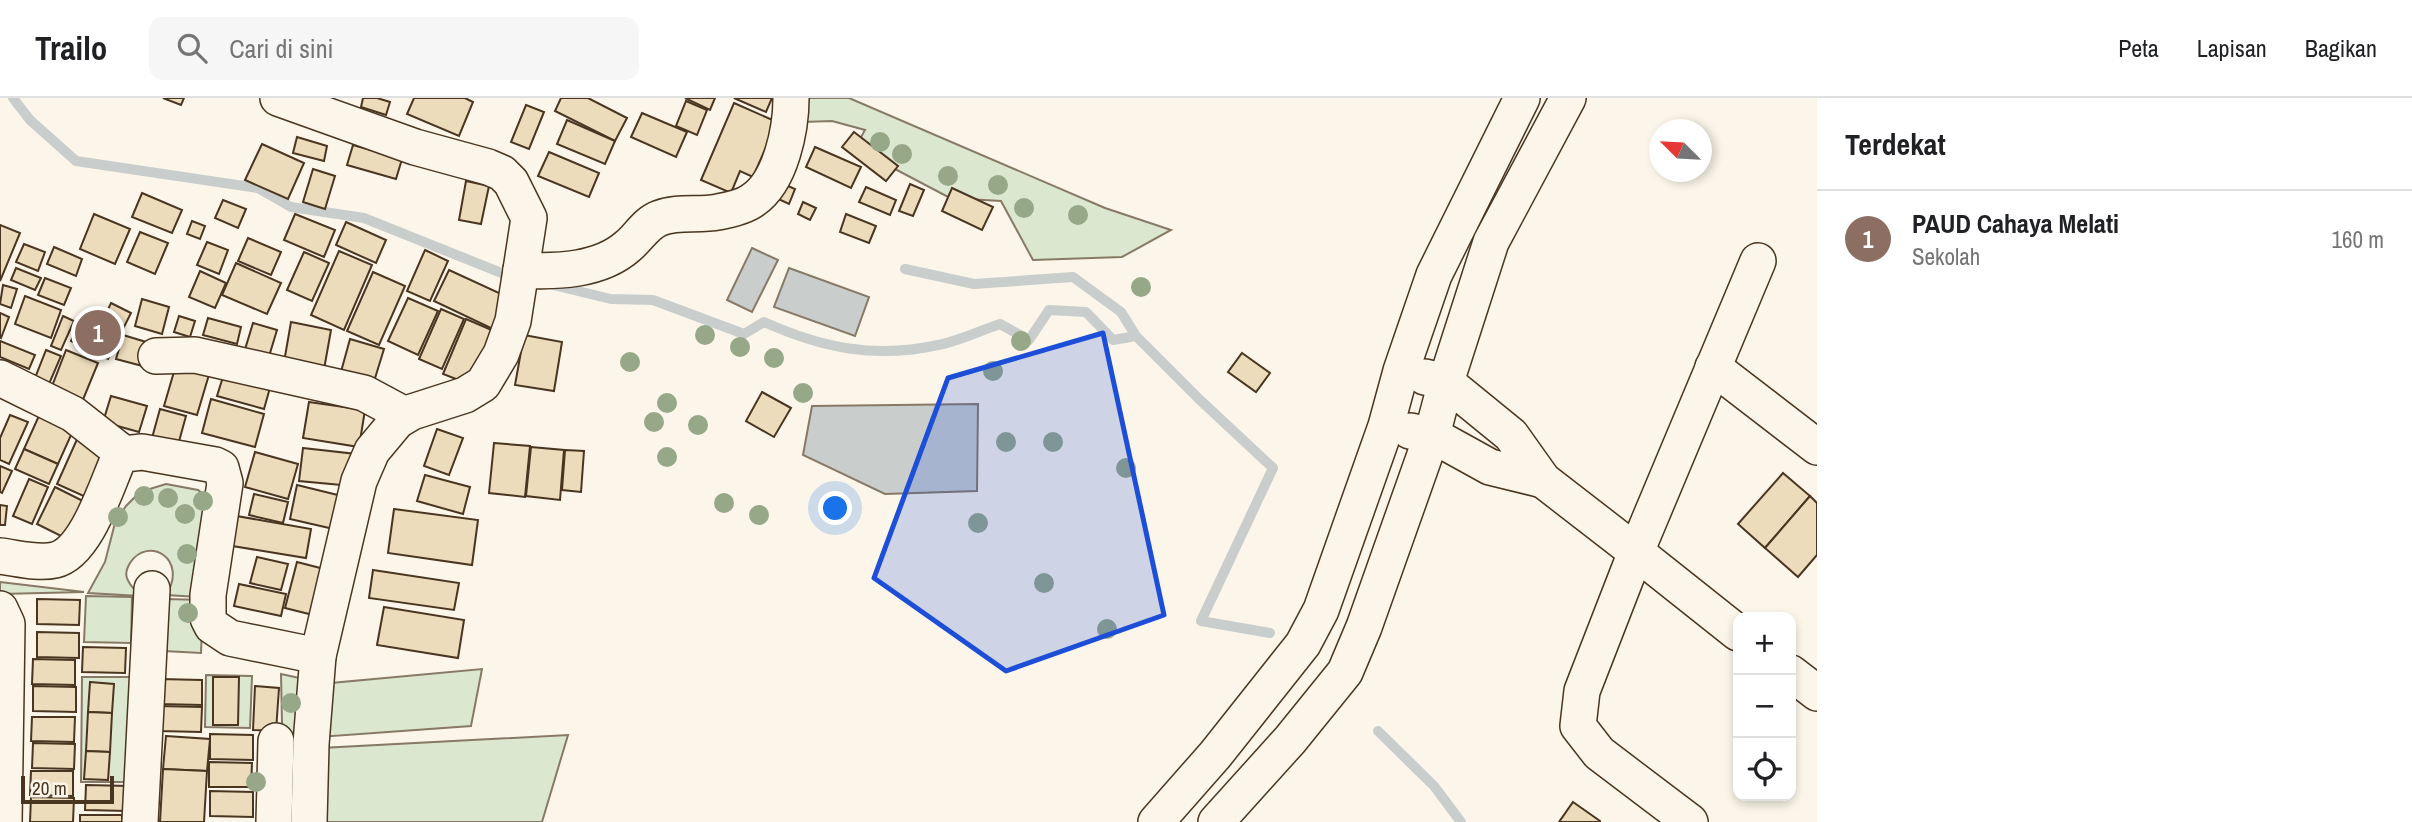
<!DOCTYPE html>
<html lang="id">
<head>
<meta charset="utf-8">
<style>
	:root { --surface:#fff; --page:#f6f6f6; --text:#202124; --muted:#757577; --line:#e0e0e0; --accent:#db2777 }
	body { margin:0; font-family:"Archivo Narrow",sans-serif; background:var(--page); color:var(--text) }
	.controls { position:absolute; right:21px; bottom:21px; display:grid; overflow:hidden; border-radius:14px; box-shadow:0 4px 10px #0003 }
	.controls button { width:63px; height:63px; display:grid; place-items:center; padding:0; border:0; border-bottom:2px solid var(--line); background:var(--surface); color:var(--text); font:35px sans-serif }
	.compass { position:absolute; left:1649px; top:21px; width:63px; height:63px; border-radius:50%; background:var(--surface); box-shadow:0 4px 10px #0003; rotate:294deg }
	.scale { position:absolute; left:21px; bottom:18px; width:93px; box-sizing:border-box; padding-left:7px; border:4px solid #4a3520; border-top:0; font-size:19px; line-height:24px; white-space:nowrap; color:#4a3520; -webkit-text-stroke:5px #fbf6e9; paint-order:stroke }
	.you { position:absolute; left:836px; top:411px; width:24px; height:24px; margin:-18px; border:5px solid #fff; border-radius:50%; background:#1a73e8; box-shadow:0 0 0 10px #1a73e833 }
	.badge { display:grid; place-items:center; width:46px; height:46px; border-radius:50%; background:var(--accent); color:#fff; font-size:23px; font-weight:700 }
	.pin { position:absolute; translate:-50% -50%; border:4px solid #fff; box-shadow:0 2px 7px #0006 }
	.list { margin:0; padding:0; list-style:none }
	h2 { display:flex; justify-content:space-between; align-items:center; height:91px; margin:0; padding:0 28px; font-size:30px }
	h2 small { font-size:23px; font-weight:400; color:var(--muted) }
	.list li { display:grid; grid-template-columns:46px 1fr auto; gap:21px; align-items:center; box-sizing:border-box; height:98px; padding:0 28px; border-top:2px solid var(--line) }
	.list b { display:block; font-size:26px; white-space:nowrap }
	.list p { margin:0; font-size:23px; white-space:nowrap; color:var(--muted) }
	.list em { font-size:23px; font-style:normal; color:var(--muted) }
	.icon { flex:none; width:38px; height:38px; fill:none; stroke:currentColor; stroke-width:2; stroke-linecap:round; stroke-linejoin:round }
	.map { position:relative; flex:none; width:1817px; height:724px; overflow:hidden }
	header { display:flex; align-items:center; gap:42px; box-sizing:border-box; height:98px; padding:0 35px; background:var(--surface); border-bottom:2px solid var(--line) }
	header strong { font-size:33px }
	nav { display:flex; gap:38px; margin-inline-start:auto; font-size:24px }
	.search { width:490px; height:63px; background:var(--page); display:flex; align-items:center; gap:18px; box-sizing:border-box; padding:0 24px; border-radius:14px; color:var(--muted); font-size:26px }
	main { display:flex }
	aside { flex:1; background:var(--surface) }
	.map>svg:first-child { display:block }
	.green { fill:#dce7d0; stroke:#887966; stroke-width:2 }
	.water { fill:#c9cecd; stroke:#887966; stroke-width:2 }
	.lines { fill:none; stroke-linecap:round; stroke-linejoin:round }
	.stream { stroke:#c9cecd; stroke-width:10 }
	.building { fill:#ecdcbc; stroke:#4a3520; stroke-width:2 }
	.minor-casing { stroke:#4a3520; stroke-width:38 }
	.minor { stroke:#fbf6e9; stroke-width:35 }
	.tree { fill:#96a887 }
	.marked { fill:#1d4ed8; fill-opacity:0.2; stroke:#1d4ed8; stroke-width:5; stroke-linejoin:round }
</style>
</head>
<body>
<header>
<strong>Trailo</strong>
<div class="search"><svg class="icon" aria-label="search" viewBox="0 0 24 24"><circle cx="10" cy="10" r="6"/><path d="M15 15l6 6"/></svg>Cari di sini</div>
<nav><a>Peta</a><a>Lapisan</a><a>Bagikan</a></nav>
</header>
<main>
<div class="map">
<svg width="1817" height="724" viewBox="0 0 1817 724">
	<rect width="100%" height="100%" fill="#fbf6e9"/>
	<g class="green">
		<polygon points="807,0 849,0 1105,110 1171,132 1122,159 1033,162 1001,103 950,100 855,50 865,32 832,23 803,24"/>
		<path d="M 166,386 L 198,392 L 216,406 L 199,499 L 166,497 C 189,461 148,437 130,465 C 127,470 125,475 127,480 C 129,487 136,493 140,498 L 88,495 L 105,464 L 115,425 L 126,408 L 140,394 Z"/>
		<polygon points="0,484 84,494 0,496"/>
		<polygon points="86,498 132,499 131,545 84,544"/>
		<polygon points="166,501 203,502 201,555 164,553"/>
		<polygon points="482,571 471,628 319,639 331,585"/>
		<polygon points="281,576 304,581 306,724 284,724"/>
		<polygon points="206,577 252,578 250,630 205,629"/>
		<polygon points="82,579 132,579 130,684 81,684"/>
		<polygon points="568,637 542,724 324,724 321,650"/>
	</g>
	<g class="water">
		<polygon points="752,150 778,162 752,214 727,202"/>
		<polygon points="789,170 869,199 855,238 774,209"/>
		<polygon points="978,306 977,393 885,396 803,357 812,308"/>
	</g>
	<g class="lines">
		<g class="stream">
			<polyline points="13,0 30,22 76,63 258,90 291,109 364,120 514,180"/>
			<polyline points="905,171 974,186 1073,179 1121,214 1136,238 1199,301 1273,370 1201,523 1270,535"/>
			<path d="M 553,187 L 611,201 L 653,202 L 744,236 L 764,224 C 822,250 875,261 938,247 C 959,243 979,233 1000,226 L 1029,242 L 1049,212 L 1086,214 L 1113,242 L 1136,238"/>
			<polyline points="1378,633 1434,688 1461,724"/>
		</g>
	</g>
	<g class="building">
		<polygon points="163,0 184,0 181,7"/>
		<polygon points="363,0 377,0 390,4 386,17 361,9"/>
		<polygon points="414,0 465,0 473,4 459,38 407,16"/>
		<polygon points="561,0 588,0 627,20 615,43 555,13"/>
		<polygon points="685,0 715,0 710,12"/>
		<polygon points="734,0 772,0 766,14"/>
		<polygon points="686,3 707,12 697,37 676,28"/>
		<polygon points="734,5 777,24 753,79 740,73 731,95 701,82"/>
		<polygon points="526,7 544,14 529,51 511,44"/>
		<polygon points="642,15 687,34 676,59 631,39"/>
		<polygon points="567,22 615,43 605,66 557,46"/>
		<polygon points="854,34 898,68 886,83 842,49"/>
		<polygon points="297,39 327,48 324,63 293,55"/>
		<polygon points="262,46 304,65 288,101 245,82"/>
		<polygon points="353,47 402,61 396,81 347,67"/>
		<polygon points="815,49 861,69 851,90 806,69"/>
		<polygon points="549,54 599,75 589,99 538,78"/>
		<polygon points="313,71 335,78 325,111 303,104"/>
		<polygon points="466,83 489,88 481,126 459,122"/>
		<polygon points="781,85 795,91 789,106 774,99"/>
		<polygon points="910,86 924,92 913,118 899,113"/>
		<polygon points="866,89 896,102 890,117 859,104"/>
		<polygon points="952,90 993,109 982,132 942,113"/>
		<polygon points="142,95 182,112 172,135 132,119"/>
		<polygon points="223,102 246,111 238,130 215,120"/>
		<polygon points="803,104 816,110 810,122 798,116"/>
		<polygon points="94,116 130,131 115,166 80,151"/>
		<polygon points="295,116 335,132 324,159 284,142"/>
		<polygon points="846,116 876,128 869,145 840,134"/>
		<polygon points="192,123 205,128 200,141 187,136"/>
		<polygon points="346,124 386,142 376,165 336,147"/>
		<polygon points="0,127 20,135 0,183"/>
		<polygon points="140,134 168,145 155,176 127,164"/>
		<polygon points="248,140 281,154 271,177 238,163"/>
		<polygon points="207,144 228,152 219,176 197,167"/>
		<polygon points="24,146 45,154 38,173 16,164"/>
		<polygon points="54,149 82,161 76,178 47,166"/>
		<polygon points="425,152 448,163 430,203 407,193"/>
		<polygon points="339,153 372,167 344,232 311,217"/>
		<polygon points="304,154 329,165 312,203 287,192"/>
		<polygon points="236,165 281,185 267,216 222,197"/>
		<polygon points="16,170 41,180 35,192 11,182"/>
		<polygon points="449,172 510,200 495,232 434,203"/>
		<polygon points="200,173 226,185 215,210 189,199"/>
		<polygon points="373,174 405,188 379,247 347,233"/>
		<polygon points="45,180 71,190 64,207 38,197"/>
		<polygon points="3,187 17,191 11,210 0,206"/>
		<polygon points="25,198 61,212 51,240 15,226"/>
		<polygon points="408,200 438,213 418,257 388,243"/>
		<polygon points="142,201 169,209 162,236 135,228"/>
		<polygon points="111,205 131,215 108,261 71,243 82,219 100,228"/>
		<polygon points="441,211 464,221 442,271 419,261"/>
		<polygon points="0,215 9,219 1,240 0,239"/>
		<polygon points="63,218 74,223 61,252 51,248"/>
		<polygon points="179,218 195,223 190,239 174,234"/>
		<polygon points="208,220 241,229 237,246 203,237"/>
		<polygon points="466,221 501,236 469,286 443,276"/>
		<polygon points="291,224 331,232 323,277 283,270"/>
		<polygon points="253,225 277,232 267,265 243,258"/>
		<polygon points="123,237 156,247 150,270 116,261"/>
		<polygon points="524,237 562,244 554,293 515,287"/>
		<polygon points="350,241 384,251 372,290 339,281"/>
		<polygon points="0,243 35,257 29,271 0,259"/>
		<polygon points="46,252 61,258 49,286 35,280"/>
		<polygon points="66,252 98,265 80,309 49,296"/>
		<polygon points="1242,255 1270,275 1256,294 1228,274"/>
		<polygon points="178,260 211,270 197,317 164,308"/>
		<polygon points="227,266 273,279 264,311 217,298"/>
		<polygon points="762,294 791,310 774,339 746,323"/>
		<polygon points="111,298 147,308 139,334 103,324"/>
		<polygon points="211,301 264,316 255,349 202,335"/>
		<polygon points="309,304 365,312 359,349 303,340"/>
		<polygon points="42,311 76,326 58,366 24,351"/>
		<polygon points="160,311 186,318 178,347 152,340"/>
		<polygon points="10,317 28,324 9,366 0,362 0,340"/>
		<polygon points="437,331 463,340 449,377 424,368"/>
		<polygon points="78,339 109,353 88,400 57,386"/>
		<polygon points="494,345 530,348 525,399 489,395"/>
		<polygon points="531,349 564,352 560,402 526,398"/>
		<polygon points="303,350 356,356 352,388 299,383"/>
		<polygon points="24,351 58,366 49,386 15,371"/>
		<polygon points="565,352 584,353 581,394 562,392"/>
		<polygon points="255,354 298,366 288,401 245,389"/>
		<polygon points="0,368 12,373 2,395 0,394"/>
		<polygon points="1783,375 1810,398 1765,450 1738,426"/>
		<polygon points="425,377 470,389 463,416 417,403"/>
		<polygon points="29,381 48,389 32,426 13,418"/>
		<polygon points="297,387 346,399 338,432 290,421"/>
		<polygon points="55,389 87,405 69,442 37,426"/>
		<polygon points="254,396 288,404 283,425 249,417"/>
		<polygon points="1810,398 1817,405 1817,457 1798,479 1765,450"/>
		<polygon points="0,407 7,408 5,427 0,427"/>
		<polygon points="394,411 478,422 472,467 388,455"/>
		<polygon points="231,417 311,431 306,460 226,447"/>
		<polygon points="257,459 288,466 281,492 250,485"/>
		<polygon points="297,464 332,473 321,519 285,510"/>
		<polygon points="373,472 459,485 454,512 369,500"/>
		<polygon points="239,486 286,496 281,518 234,508"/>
		<polygon points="37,501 80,502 79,527 37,526"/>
		<polygon points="384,509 464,522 458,560 377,547"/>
		<polygon points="37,534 79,535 79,560 37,559"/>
		<polygon points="83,549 126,550 125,575 82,574"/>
		<polygon points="33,561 75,562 75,587 32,586"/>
		<polygon points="213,579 239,579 238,627 213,627"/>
		<polygon points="160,581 202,582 202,607 159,606"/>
		<polygon points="90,584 114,586 112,615 88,614"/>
		<polygon points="33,588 76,589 76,614 33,613"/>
		<polygon points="255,588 279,590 276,633 253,632"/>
		<polygon points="159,608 202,609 201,634 159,633"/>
		<polygon points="88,614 112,615 110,654 86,653"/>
		<polygon points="32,619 75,619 74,644 31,643"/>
		<polygon points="210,636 253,637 253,662 210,661"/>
		<polygon points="166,638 210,641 207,673 163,671"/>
		<polygon points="33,645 75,646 74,671 32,670"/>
		<polygon points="86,653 110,654 108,682 84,681"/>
		<polygon points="209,664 252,665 251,689 209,689"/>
		<polygon points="163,671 207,673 204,724 160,724"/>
		<polygon points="31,673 73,673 73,698 30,697"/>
		<polygon points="86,687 129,688 128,713 85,712"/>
		<polygon points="210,693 253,694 253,719 210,718"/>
		<polygon points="31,699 74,700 73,724 30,724"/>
		<polygon points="1573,704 1600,723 1600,724 1559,724"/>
		<rect x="80" y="717" width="42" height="7"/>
	</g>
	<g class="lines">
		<defs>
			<g id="minor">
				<polyline points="278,0 415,49 488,69 502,75 511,84 529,120 521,172"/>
				<polyline points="156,258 195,257 364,295 405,317"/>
				<polyline points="1713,269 1817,349"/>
				<polyline points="1425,279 1446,284 1511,337 1543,382 1636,454 1582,593 1578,628 1599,655 1690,724"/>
				<polyline points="0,280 73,316 124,356"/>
				<polyline points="1410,333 1432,337 1490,369 1543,382"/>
				<path d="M 0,458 C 17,460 38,466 55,462 C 86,455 106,389 118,362 L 124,356 L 142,354 L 215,367 L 221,370 L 225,385 L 208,497 L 208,520 L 212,528 L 230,540 L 318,558"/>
				<polyline points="0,511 7,526 4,724"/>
				<polyline points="1738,535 1636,454 1758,163"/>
				<polyline points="1791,575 1817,595"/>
				<polyline points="140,724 152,491"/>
				<polyline points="274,724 276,643"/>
				<path d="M 309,724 L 311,646 L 318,558 L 359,383 L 372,353 L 397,323 L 412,314 L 465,297 L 483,286 L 501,256 L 513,223 L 521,172 C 556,174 600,173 628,148 C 639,139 646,125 660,120 C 678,113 699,118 718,114 C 729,112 744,109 753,102 C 781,83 791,31 791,0"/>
				<polyline points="1156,724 1215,657 1303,546 1321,512 1386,328 1401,273 1434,177 1522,0"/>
				<polyline points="1216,724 1290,642 1345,574 1364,529 1432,337 1446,284 1491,144 1568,0"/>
			</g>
		</defs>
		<use href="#minor" class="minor-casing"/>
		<use href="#minor" class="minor"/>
	</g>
	<g class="tree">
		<circle cx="880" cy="44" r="10"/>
		<circle cx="902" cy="56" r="10"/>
		<circle cx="948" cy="78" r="10"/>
		<circle cx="998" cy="87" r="10"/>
		<circle cx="1024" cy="110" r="10"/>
		<circle cx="1078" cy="117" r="10"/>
		<circle cx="1141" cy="189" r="10"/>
		<circle cx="705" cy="237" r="10"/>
		<circle cx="1021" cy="243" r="10"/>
		<circle cx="740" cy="249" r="10"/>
		<circle cx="774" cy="260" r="10"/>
		<circle cx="630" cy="264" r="10"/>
		<circle cx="993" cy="273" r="10"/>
		<circle cx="803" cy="295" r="10"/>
		<circle cx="667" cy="305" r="10"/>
		<circle cx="654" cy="324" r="10"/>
		<circle cx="698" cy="327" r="10"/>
		<circle cx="1006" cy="344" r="10"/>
		<circle cx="1053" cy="344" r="10"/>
		<circle cx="667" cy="359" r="10"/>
		<circle cx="1126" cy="370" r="10"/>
		<circle cx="144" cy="398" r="10"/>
		<circle cx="168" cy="400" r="10"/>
		<circle cx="203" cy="403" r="10"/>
		<circle cx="724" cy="405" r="10"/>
		<circle cx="185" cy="416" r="10"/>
		<circle cx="759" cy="417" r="10"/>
		<circle cx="118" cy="419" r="10"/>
		<circle cx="978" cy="425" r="10"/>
		<circle cx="187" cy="456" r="10"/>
		<circle cx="1044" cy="485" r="10"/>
		<circle cx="188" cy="515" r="10"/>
		<circle cx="1107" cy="531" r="10"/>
		<circle cx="291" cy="605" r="10"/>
		<circle cx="256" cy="684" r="10"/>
	</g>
	<path class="marked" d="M 1103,235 L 1164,517 L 1006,573 L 874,480 L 948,280 Z"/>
</svg>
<div class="controls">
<button>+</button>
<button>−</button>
<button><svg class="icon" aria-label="locate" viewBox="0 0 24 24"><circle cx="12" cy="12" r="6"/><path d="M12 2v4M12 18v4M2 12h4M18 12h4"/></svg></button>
</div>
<svg class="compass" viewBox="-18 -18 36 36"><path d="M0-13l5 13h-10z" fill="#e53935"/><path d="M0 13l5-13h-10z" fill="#757577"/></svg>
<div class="scale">20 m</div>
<div class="you"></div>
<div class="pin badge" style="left:98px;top:235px;background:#8d6e63">1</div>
</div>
<aside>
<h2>Terdekat<small></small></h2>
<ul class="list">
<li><span class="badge" style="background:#8d6e63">1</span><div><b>PAUD Cahaya Melati</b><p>Sekolah</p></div><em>160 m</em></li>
</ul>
</aside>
</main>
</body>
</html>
